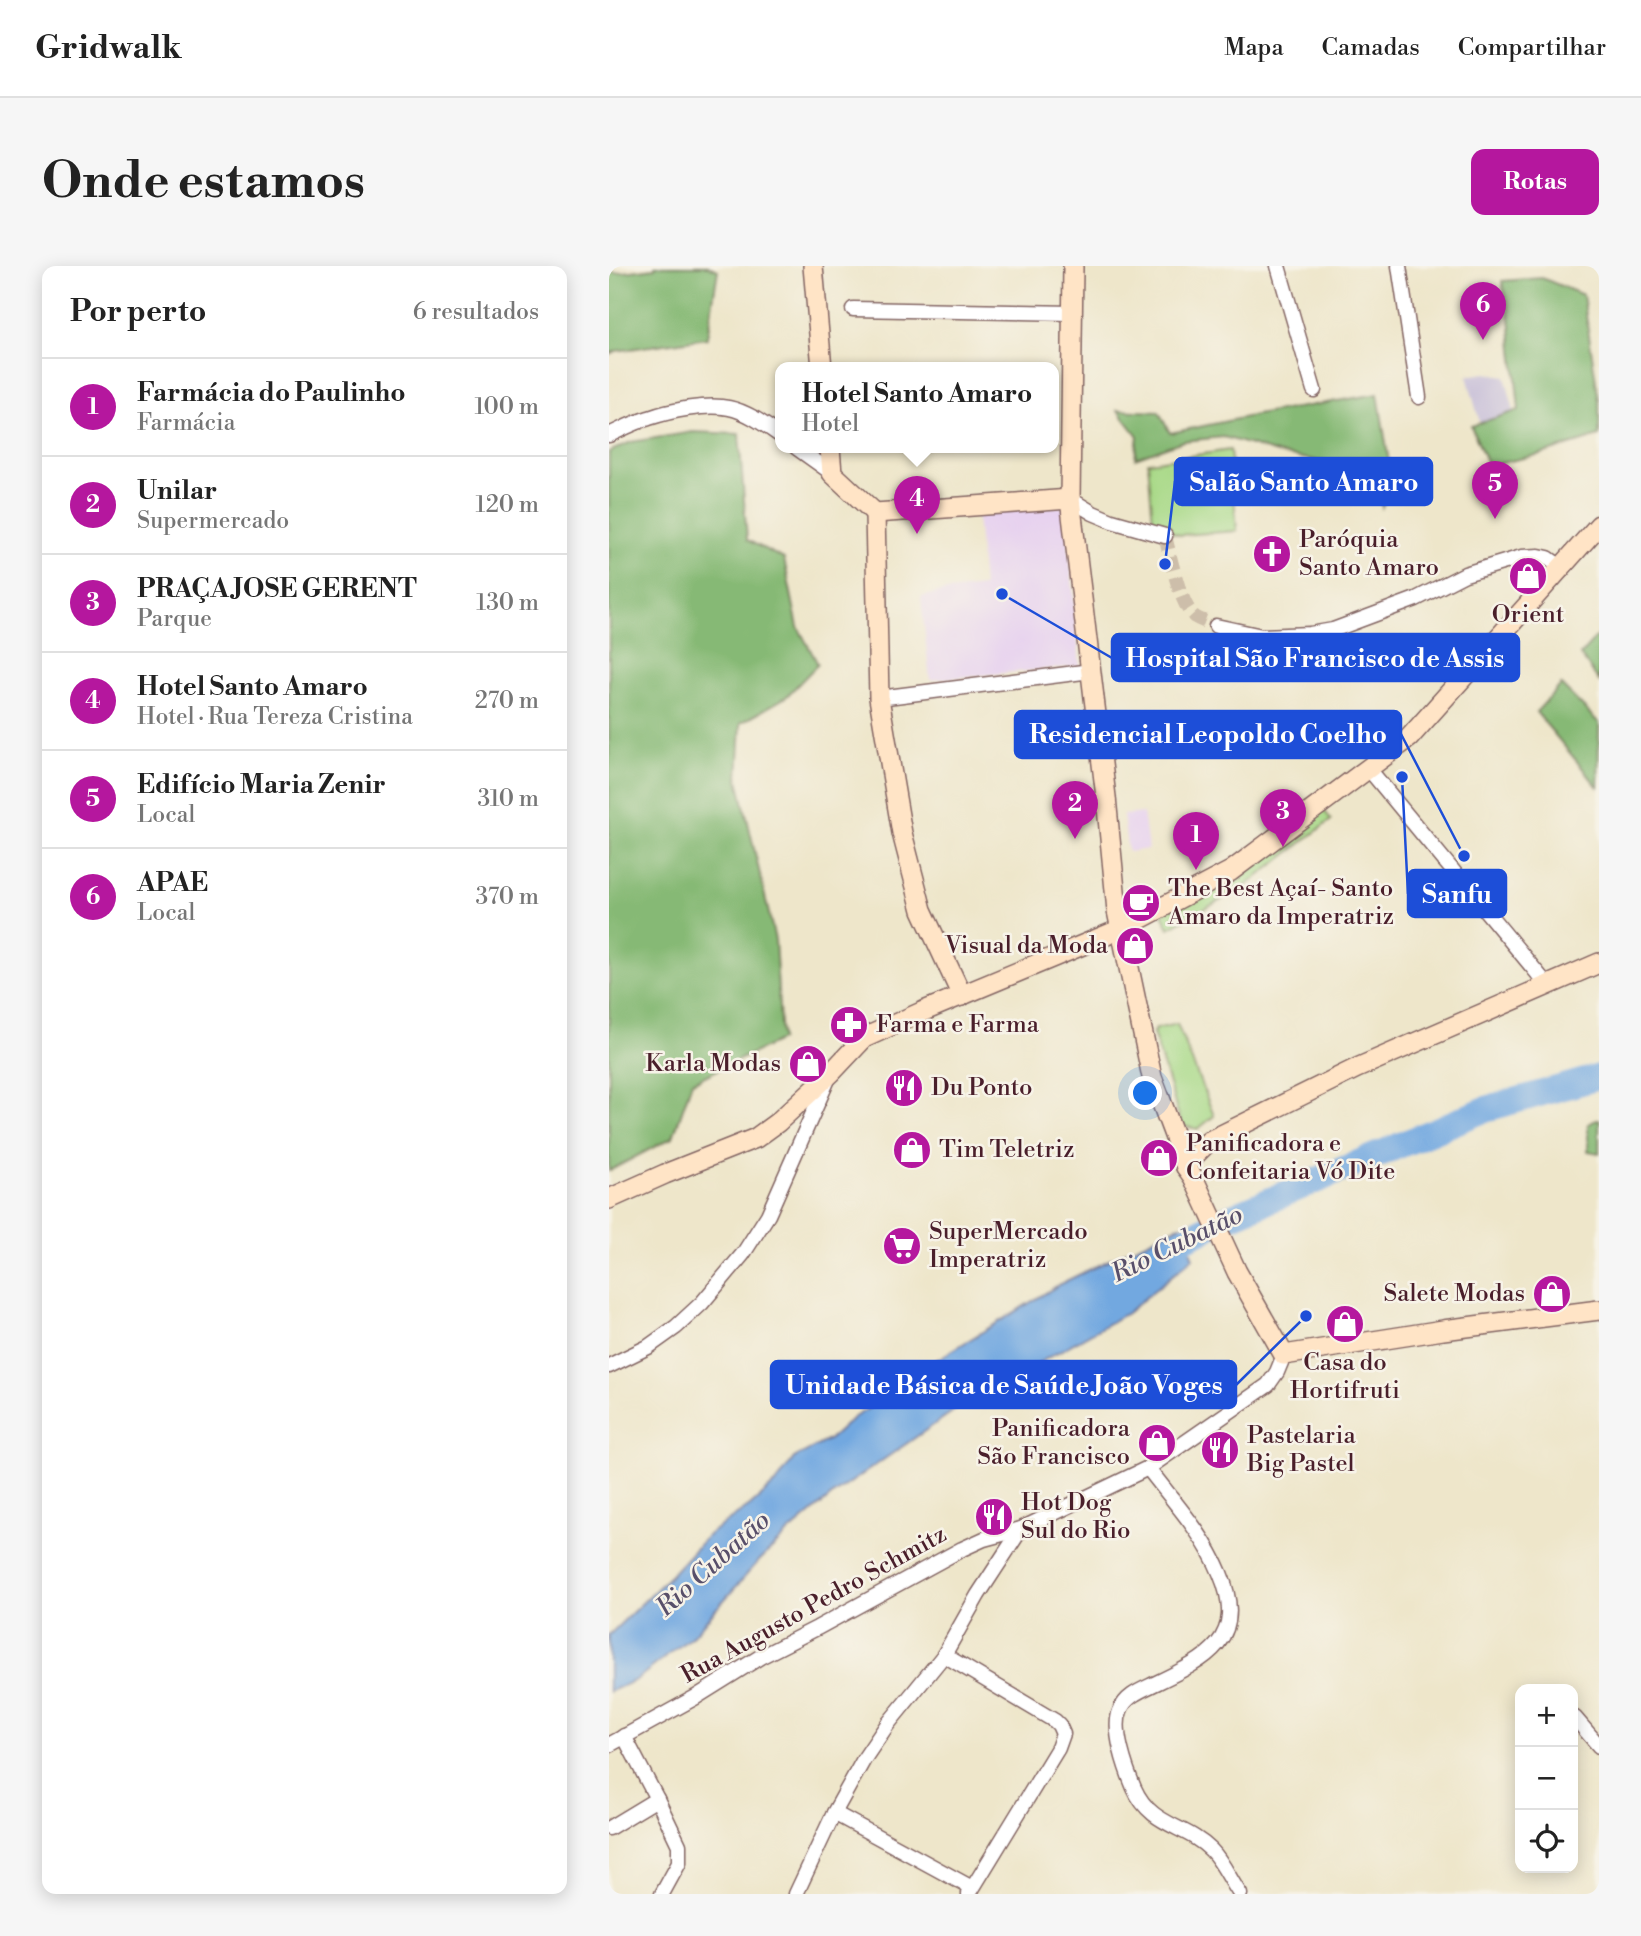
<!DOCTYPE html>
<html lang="pt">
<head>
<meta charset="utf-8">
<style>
	:root { --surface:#fff; --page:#f6f6f6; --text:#222; --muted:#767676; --line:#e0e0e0; --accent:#b5179e }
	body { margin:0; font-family:"Libre Bodoni",serif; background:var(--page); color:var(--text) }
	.controls { position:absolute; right:21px; bottom:21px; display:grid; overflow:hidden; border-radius:14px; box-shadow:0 4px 18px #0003 }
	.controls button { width:63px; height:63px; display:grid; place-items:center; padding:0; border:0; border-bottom:2px solid var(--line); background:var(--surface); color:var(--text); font:35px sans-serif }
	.you { position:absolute; left:537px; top:828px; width:24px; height:24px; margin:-18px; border:5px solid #fff; border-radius:50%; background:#1a73e8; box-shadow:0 0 0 10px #1a73e833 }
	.badge { display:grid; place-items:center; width:46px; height:46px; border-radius:50%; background:var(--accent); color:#fff; font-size:23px; font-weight:700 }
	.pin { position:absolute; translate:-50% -58px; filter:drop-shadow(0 2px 4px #0008) }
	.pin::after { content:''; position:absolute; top:37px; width:24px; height:21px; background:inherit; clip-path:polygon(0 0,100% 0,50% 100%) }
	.popup { position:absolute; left:166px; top:96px; width:284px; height:91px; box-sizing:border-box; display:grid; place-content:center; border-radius:14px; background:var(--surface); filter:drop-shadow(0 2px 5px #0005); font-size:23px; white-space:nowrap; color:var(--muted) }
	.popup b { font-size:26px; color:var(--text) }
	.popup::after { content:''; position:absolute; left:50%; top:100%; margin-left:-14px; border:14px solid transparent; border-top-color:var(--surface) }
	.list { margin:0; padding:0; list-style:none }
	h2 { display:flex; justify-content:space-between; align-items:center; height:91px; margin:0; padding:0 28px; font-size:30px }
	h2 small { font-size:23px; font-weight:400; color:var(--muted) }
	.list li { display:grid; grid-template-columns:46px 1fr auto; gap:21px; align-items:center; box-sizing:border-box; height:98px; padding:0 28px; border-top:2px solid var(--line) }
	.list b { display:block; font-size:26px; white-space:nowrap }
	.list p { margin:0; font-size:23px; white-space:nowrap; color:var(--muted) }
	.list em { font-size:23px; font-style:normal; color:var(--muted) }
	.icon { flex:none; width:38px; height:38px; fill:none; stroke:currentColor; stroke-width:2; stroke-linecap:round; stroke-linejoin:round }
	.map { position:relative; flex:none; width:990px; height:1628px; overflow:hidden; border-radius:14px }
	header { display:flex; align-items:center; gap:42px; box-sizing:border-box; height:98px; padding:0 35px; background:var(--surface); border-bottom:2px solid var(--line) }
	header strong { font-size:33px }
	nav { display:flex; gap:38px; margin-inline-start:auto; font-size:24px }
	.intro { display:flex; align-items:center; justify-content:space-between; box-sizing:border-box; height:168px; padding:0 42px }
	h1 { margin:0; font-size:49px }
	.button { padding:18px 32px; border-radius:14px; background:var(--accent); color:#fff; font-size:24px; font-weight:700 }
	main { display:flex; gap:42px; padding:0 42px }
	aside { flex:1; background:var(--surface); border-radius:14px; box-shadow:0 4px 18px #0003 }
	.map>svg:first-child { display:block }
	.built { fill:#e7d2ef }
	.industrial { fill:#c8bfd8 }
	.green { fill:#a8d987; stroke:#797c59; stroke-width:2 }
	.forest { fill:#86b974; stroke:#686c50; stroke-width:2 }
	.water { fill:#72a8e0; stroke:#5e6486; stroke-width:2 }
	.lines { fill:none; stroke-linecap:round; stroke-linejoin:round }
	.river { stroke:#72a8e0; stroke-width:26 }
	.street-tunnel { stroke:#cdbeaa; stroke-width:14; stroke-dasharray:14 7; stroke-linecap:butt }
	.street-casing { stroke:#836563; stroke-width:17 }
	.secondary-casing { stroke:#836563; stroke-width:22 }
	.street { stroke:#fff; stroke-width:14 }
	.secondary { stroke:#ffe4c6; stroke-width:19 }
	.labels { text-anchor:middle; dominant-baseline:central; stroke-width:5; stroke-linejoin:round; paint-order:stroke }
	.poi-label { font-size:24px; fill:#4a1f2b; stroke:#f7f3e8; text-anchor:start }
	.street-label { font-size:24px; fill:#4a1f2b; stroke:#f7f3e8 }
	.water-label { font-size:26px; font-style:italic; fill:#584f6a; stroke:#f7f3e8 }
	.leader { fill:none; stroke:#1d4ed8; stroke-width:2.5 }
	.callout-dot { fill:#1d4ed8; stroke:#f7f3e8; stroke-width:2.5 }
	.callout { fill:#1d4ed8; stroke:#1d4ed8; stroke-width:2.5 }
	.callout-label { font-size:26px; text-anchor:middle; font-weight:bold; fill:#fff }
</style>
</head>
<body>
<header>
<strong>Gridwalk</strong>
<nav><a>Mapa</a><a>Camadas</a><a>Compartilhar</a></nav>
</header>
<div class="intro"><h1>Onde estamos</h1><a class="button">Rotas</a></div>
<main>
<aside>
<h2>Por perto<small>6 resultados</small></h2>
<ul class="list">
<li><span class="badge">1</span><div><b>Farmácia do Paulinho</b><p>Farmácia</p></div><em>100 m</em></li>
<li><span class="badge">2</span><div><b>Unilar</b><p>Supermercado</p></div><em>120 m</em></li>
<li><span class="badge">3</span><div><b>PRAÇA JOSE GERENT</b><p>Parque</p></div><em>130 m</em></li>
<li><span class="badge">4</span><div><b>Hotel Santo Amaro</b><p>Hotel · Rua Tereza Cristina</p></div><em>270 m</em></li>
<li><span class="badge">5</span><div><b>Edifício Maria Zenir</b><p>Local</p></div><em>310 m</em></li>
<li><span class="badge">6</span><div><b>APAE</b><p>Local</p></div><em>370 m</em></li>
</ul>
</aside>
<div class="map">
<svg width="990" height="1628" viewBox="0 0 990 1628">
	<rect width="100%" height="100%" fill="#f7f3e8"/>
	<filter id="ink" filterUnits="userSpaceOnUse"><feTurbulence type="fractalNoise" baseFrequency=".0143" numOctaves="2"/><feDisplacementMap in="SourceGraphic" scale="14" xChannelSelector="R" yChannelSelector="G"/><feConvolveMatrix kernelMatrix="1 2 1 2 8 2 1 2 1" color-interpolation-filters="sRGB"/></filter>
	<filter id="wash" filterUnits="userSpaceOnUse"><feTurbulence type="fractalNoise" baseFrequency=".00686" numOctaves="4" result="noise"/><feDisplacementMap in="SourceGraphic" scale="28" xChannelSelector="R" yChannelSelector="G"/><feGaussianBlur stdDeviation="1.57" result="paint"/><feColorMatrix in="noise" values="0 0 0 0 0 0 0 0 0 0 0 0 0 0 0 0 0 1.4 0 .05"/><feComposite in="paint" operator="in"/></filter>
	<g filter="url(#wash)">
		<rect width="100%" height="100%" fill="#eee6ca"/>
		<g class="built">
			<polygon points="452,240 457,248 471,400 321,414 312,331 331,326 374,321 368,248"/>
			<polygon points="534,547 539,583 519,586 514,549"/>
		</g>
		<polygon class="industrial" points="876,107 896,110 905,146 871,157 858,110"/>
		<g class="green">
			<polygon points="621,184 628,265 571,269 553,262 544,256 539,196"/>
			<polygon points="713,541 722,554 634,622 560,662 553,648"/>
			<polygon points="568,758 605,850 589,863 573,860 544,767 547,763"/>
		</g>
		<g class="forest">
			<polygon points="46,0 99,0 109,4 98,72 7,85 0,88 0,5 7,7 46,2"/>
			<polygon points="933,12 974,29 990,136 990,170 932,188 879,200 862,160 910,144 901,52 893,15"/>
			<polygon points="769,128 782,209 781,220 773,241 765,208 742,205 729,198 675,189 615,171 574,175 526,192 529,170 509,144 550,146 561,167 647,149"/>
			<polygon points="84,166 130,168 138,274 175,293 189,361 209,398 177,431 132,457 129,513 166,674 172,774 83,816 64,871 0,905 0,186 22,176"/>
			<polygon points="990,368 990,415 971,389"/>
			<polygon points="952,419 990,457 989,521 927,446"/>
			<polygon points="990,853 990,887 979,885 979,858"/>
		</g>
		<polygon class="water" points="572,959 584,992 518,1047 346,1144 225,1228 180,1266 149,1296 82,1371 27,1414 0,1426 0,1369 58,1313 100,1268 141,1240 168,1216 185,1192 221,1173 244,1152 284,1127 321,1098 453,1017"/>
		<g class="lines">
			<polyline class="river" points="547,987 614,954 877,843 990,811"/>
		</g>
	</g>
	<g filter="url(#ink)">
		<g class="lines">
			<path class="street-tunnel" d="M 556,270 C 561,289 571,340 586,351 C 592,355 601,357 607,360"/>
			<defs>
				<g id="street">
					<polyline points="669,0 705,124"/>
					<polyline points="790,0 810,131"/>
					<polyline points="244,43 463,47"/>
					<path d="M 0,169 C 13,163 26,156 40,152 C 60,145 98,137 120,142 C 139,146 156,159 172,170"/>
					<polyline points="188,182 223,207"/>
					<polyline points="461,233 484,247 503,255 556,270"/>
					<polyline points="607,360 653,370 701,368 724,364 807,333 856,308 913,291 930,290 939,292 953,302"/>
					<polyline points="270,432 482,405"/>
					<polyline points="759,502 939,720"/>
					<polyline points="0,1100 39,1081 67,1061 93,1037 134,988 159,949 220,811"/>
					<path d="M 539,1202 C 564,1235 595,1268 611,1307 C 640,1375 595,1394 543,1419 C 530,1425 516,1431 511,1445 C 503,1464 517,1503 525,1522 C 542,1561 576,1558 602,1584 C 614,1596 621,1614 631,1628"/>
					<polyline points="335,1389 446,1455 450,1459 454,1468 449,1482 360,1628"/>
					<polyline points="966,1452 990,1480"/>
					<polyline points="15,1470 48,1533 70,1579 70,1597 53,1628"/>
					<polyline points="0,1479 87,1431 151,1391 208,1362 353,1283 375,1273 412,1263 539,1202 659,1119 668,1106 675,1089"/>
					<polyline points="225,1547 363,1622"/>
					<polyline points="0,1562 48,1533"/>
					<polyline points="187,1628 225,1547 255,1493 278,1459 335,1389 369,1329 412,1263"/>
				</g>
				<g id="secondary">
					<polyline points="204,0 213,102"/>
					<polyline points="464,0 461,233 497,531 508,645 543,811 577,901 584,911 628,1006 675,1089 834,1064 990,1044"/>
					<polyline points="221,182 223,207 266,247"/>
					<polyline points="266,247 270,432 293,567 313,644 353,730"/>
					<polyline points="266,247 461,233"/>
					<polyline points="577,901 587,888 600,875 748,802 990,697"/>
					<polyline points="0,933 56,908 147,872 169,856 222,807 255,772 315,745 512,663 622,605 800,472 990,259"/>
				</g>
			</defs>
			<use href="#street" class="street-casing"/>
			<use href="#secondary" class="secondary-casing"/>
			<use href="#street" class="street"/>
			<use href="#secondary" class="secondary"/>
		</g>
	</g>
	<defs>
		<symbol id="church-disc" viewBox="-11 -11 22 22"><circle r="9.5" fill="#b5179e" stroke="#f7f3e8"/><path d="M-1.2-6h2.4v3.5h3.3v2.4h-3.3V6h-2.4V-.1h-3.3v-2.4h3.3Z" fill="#fff"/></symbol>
		<symbol id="shop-disc" viewBox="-11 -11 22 22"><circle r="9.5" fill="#b5179e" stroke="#f7f3e8"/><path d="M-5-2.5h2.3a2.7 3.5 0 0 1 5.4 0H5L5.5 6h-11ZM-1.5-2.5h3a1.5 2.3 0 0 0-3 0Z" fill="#fff"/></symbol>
		<symbol id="cafe-disc" viewBox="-11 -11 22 22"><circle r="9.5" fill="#b5179e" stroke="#f7f3e8"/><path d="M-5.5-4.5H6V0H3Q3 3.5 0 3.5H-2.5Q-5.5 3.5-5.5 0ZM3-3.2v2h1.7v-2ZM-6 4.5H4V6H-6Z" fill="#fff"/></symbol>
		<symbol id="pharmacy-disc" viewBox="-11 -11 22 22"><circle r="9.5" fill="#b5179e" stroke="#f7f3e8"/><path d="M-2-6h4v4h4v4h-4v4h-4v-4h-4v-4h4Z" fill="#fff"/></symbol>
		<symbol id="restaurant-disc" viewBox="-11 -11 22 22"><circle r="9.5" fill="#b5179e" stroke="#f7f3e8"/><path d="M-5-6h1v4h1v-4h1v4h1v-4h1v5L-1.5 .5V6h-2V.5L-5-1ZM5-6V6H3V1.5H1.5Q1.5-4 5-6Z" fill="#fff"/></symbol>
		<symbol id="supermarket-disc" viewBox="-11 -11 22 22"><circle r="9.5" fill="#b5179e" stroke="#f7f3e8"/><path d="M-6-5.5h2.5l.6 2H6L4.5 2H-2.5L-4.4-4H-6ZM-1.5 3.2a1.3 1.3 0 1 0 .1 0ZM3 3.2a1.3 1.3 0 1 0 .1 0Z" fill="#fff"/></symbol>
	</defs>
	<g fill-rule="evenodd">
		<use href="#church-disc" x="641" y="266" width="44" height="44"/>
		<use href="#shop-disc" x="897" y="288" width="44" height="44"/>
		<use href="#cafe-disc" x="510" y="615" width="44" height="44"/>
		<use href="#shop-disc" x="504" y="658" width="44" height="44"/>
		<use href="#pharmacy-disc" x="218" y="737" width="44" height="44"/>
		<use href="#shop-disc" x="177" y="776" width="44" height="44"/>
		<use href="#restaurant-disc" x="273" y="800" width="44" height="44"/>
		<use href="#shop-disc" x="281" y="862" width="44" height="44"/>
		<use href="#shop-disc" x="528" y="870" width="44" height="44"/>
		<use href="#supermarket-disc" x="271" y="958" width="44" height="44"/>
		<use href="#shop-disc" x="921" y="1006" width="44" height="44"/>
		<use href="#shop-disc" x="714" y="1036" width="44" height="44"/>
		<use href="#shop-disc" x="526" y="1155" width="44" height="44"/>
		<use href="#restaurant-disc" x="589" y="1162" width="44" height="44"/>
		<use href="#restaurant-disc" x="363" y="1229" width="44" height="44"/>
	</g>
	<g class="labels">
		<g class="poi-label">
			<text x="690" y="274">Paróquia<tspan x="690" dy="28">Santo Amaro</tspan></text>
			<text x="919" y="349" text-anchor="middle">Orient</text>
			<text x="559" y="623">The Best Açaí- Santo<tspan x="559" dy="28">Amaro da Imperatriz</tspan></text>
			<text x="499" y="680" text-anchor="end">Visual da Moda</text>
			<text x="267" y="759">Farma e Farma</text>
			<text x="172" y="798" text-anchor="end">Karla Modas</text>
			<text x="322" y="822">Du Ponto</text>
			<text x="577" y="878">Panificadora e<tspan x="577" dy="28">Confeitaria Vó Dite</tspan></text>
			<text x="330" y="884">Tim Teletriz</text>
			<text x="320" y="966">SuperMercado<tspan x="320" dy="28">Imperatriz</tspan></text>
			<text x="916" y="1028" text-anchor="end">Salete Modas</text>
			<text x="736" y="1097" text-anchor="middle">Casa do<tspan x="736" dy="28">Hortifruti</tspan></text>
			<text x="521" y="1163" text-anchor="end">Panificadora<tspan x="521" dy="28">São Francisco</tspan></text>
			<text x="638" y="1170">Pastelaria<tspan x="638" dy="28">Big Pastel</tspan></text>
			<text x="412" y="1237">Hot Dog<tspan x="412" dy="28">Sul do Rio</tspan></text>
		</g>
		<g class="street-label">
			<text transform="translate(205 1339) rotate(-29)">Rua Augusto Pedro Schmitz</text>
		</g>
		<g class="water-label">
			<text transform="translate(568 978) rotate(-26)">Rio Cubatão</text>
			<text transform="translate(104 1298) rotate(-42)">Rio Cubatão</text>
		</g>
	</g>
	<path class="leader" d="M556 298L566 215M393 328L503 392M855 590L792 468M793 511L799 628M697 1050L627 1119"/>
	<g class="callout-dot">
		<circle cx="556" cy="298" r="7"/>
		<circle cx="393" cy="328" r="7"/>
		<circle cx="855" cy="590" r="7"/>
		<circle cx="793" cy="511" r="7"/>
		<circle cx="697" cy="1050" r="7"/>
	</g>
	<g class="callout">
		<rect x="566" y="192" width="257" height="47" rx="7"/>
		<rect x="503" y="368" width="407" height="47" rx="7"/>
		<rect x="406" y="445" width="386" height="47" rx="7"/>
		<rect x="799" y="604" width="98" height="47" rx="7"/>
		<rect x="162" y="1095" width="465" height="47" rx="7"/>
	</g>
	<g class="callout-label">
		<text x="695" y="225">Salão Santo Amaro</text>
		<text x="706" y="401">Hospital São Francisco de Assis</text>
		<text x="599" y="477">Residencial Leopoldo Coelho</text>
		<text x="848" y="637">Sanfu</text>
		<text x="395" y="1128">Unidade Básica de Saúde João Voges</text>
	</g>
</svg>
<div class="controls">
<button>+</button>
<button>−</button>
<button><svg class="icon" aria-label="locate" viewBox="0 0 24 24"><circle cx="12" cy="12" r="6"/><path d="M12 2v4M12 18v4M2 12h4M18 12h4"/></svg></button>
</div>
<div class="you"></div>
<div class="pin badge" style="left:587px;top:604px">1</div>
<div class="pin badge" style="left:466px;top:573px">2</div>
<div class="pin badge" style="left:674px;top:581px">3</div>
<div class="pin badge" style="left:308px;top:268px">4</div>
<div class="popup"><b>Hotel Santo Amaro</b>Hotel</div>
<div class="pin badge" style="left:886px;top:253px">5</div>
<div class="pin badge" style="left:874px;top:74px">6</div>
</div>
</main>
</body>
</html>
